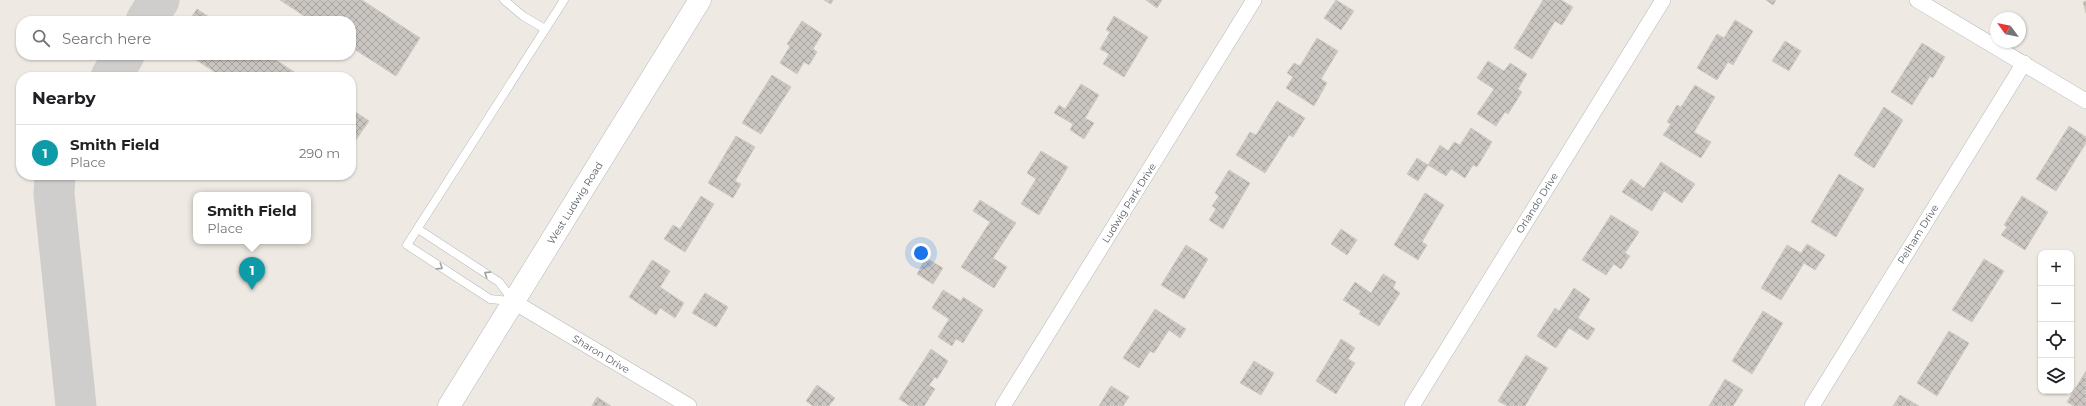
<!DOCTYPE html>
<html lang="en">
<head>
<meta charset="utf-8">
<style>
	:root { --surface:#fff; --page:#f6f6f6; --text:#202124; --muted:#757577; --line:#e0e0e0; --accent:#b45309 }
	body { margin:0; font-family:Montserrat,sans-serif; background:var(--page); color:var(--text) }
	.controls { position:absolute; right:12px; bottom:12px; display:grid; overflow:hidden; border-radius:8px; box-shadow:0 1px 3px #0004 }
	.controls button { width:36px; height:36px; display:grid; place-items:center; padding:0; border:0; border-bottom:1px solid var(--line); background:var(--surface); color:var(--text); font:20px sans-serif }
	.compass { position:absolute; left:1990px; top:12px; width:36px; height:36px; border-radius:50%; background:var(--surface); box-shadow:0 1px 3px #0004; rotate:303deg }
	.you { position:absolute; left:921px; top:253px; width:14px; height:14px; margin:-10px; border:3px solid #fff; border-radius:50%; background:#1a73e8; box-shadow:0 0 0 6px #1a73e833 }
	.badge { display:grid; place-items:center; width:26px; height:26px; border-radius:50%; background:var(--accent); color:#fff; font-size:13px; font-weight:700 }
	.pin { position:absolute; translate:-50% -33px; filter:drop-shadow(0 1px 2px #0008) }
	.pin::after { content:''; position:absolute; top:21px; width:14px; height:12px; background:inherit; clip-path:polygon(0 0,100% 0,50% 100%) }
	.popup { position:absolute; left:193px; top:192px; width:118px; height:52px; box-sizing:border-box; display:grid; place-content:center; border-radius:8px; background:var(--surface); filter:drop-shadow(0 1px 3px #0005); font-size:13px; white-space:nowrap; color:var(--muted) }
	.popup b { font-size:15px; color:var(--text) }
	.popup::after { content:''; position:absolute; left:50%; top:100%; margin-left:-8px; border:8px solid transparent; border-top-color:var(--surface) }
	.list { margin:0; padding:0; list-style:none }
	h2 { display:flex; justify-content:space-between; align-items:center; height:52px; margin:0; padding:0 16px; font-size:17px }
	h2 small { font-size:13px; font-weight:400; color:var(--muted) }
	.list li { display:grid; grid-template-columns:26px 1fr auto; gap:12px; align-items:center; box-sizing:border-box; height:56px; padding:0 16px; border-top:1px solid var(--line) }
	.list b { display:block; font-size:15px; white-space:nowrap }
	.list p { margin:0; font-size:13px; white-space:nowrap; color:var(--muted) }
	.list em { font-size:13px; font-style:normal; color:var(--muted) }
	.icon { flex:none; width:22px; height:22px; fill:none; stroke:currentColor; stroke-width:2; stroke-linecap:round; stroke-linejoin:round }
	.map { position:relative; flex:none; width:2086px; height:406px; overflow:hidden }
	.search { position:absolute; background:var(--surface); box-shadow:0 1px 3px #0004; left:16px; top:16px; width:340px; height:44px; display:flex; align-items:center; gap:10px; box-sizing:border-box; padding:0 14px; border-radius:16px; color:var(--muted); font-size:15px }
	.panel { position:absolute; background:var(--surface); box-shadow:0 1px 3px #0004; left:16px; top:72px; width:340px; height:108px; border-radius:16px }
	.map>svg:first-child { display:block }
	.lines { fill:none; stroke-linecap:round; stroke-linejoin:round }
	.taxiway { stroke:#d0cecc; stroke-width:41 }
	.building { fill:url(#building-cross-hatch); stroke:#d3cbc1 }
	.service-casing { stroke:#b3b7bb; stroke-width:9 }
	.minor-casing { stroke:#b3b7bb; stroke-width:16 }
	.secondary-casing { stroke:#b4b9be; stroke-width:23 }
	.service { stroke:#fff; stroke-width:8 }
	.minor { stroke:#fff; stroke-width:15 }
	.secondary { stroke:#fff; stroke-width:22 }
	.oneway { stroke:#9da0a2 }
	.labels { text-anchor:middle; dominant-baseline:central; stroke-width:3.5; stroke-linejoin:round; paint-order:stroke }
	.street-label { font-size:10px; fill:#5b6064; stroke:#fff }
</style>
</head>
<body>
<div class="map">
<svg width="2086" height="406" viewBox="0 0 2086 406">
	<defs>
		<pattern id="building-cross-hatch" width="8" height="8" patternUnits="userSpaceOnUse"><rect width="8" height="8" fill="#c9c5c0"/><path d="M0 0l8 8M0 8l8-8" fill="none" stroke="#a6a3a0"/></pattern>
	</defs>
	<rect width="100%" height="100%" fill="#eeeae3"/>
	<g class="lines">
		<g class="taxiway">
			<polyline points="146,21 159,0"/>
			<polyline points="111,77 124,55"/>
			<polyline points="55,175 54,194 76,406"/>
		</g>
	</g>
	<g class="building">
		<polygon points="280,0 362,0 420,38 396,76 351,47 351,21 312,21"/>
		<polygon points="824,0 833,0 831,4"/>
		<polygon points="1146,0 1162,0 1157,8"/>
		<polygon points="1336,0 1354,11 1341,30 1324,18"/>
		<polygon points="1543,0 1561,0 1573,7 1562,25 1555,21 1532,59 1514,48"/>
		<polygon points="1766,0 1776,0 1773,5"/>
		<polygon points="2086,1 2086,13 2083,2"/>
		<polygon points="197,9 215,21 189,21"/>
		<polygon points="1114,16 1148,37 1124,77 1103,64 1109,54 1100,49 1110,32 1106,30"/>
		<polygon points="1735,20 1753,31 1733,65 1728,62 1717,80 1697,68 1717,34 1724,38"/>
		<polygon points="802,21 822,34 813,49 817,52 809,65 804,62 797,74 780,63 790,46 787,44"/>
		<polygon points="1317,38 1338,51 1321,79 1327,83 1314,106 1286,88 1293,77 1287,73 1294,63 1300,66"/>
		<polygon points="1785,41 1801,51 1789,71 1772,61"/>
		<polygon points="1922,43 1945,57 1933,78 1930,76 1912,105 1891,92"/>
		<polygon points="189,55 268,55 302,77 222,77"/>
		<polygon points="1488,61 1504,71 1510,63 1527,74 1518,89 1522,92 1508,114 1505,112 1496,126 1477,114 1494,89 1477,78"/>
		<polygon points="772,75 791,87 761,134 742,123"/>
		<polygon points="1081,84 1099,95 1085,118 1094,123 1084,139 1070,130 1073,124 1054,113 1059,105 1065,109"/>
		<polygon points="1695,85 1715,97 1694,132 1711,142 1701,158 1663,135 1671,124 1667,122 1677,105 1681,107"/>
		<polygon points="1277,101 1305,118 1293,137 1289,135 1265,173 1236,155 1250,132 1256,135"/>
		<polygon points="1884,107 1903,120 1874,168 1854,155"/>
		<polygon points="351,109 369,121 351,147"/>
		<polygon points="2069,126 2086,137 2086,143 2056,191 2036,179"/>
		<polygon points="1471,128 1492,142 1477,167 1473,165 1465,178 1451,169 1446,176 1428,165 1440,145 1448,151 1454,142 1460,145"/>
		<polygon points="736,136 755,147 735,181 741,184 733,198 708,183"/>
		<polygon points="1041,151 1068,167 1039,215 1021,204 1036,179 1027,173"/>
		<polygon points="1417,158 1428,165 1418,181 1407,174"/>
		<polygon points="1661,162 1695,184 1682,203 1664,191 1652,211 1622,192 1631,179 1644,188"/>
		<polygon points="1229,170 1250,183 1223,229 1209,220 1216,209 1212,206 1219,196 1215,193"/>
		<polygon points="1839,174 1864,189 1836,237 1811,222"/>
		<polygon points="1425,193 1444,205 1422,242 1427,245 1418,260 1394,245"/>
		<polygon points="701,196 714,204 685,252 664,239 673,225 680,229"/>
		<polygon points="2022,196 2048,212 2025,250 2001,235 2007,227 2004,225"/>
		<polygon points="980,200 1016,223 993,258 1007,267 994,288 961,267 990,222 973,211"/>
		<polygon points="1611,215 1639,232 1625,253 1630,256 1621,269 1614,264 1606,275 1582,260"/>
		<polygon points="1341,229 1357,240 1347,255 1331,244"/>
		<polygon points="1807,244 1825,255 1815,270 1804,263 1781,300 1761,288 1787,245 1801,253"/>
		<polygon points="1186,245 1208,259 1184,299 1161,285"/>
		<polygon points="926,258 943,268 933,284 917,274"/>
		<polygon points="1984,259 2004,271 1972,322 1952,310"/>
		<polygon points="652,260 670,271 660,287 684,303 675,318 660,308 656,315 629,297"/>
		<polygon points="1383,274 1396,282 1393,288 1400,293 1379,326 1359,314 1361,311 1343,300 1355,282 1371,293"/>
		<polygon points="1574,288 1590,299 1578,318 1595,329 1588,340 1569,328 1556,348 1537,336 1555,308 1559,311"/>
		<polygon points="943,290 961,301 963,297 983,310 963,343 956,339 952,346 938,337 949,319 932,308"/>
		<polygon points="705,293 728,307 716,327 692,313"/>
		<polygon points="1155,309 1186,329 1180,338 1169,330 1154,353 1150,351 1139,368 1123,358"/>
		<polygon points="1763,311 1783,323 1752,374 1732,361"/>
		<polygon points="1949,331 1969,343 1937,396 1917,383"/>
		<polygon points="1341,339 1355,348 1348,359 1355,363 1336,394 1316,381"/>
		<polygon points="931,349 948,361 937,379 935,377 929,385 935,389 924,406 910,406 899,399"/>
		<polygon points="1526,355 1548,368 1525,406 1507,406 1498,401"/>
		<polygon points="1254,361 1274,373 1261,395 1240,383"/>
		<polygon points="2086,371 2086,406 2074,406 2067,402"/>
		<polygon points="1725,379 1743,390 1733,406 1709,406"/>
		<polygon points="817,385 835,398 829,406 813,406 806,401"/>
		<polygon points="1111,386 1129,397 1123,406 1099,406"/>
		<polygon points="1900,395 1919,406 1893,406"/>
		<polygon points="597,397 611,406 592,406"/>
	</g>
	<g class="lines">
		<defs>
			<g id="service">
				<polyline points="504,0 523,16 545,29"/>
				<polyline points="418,229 499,282 512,299"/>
				<polyline points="511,301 490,299 407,245 564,0"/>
			</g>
			<g id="minor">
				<polyline points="1917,0 2086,101"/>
				<polyline points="514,302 689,406"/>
				<polyline points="1003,406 1254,0"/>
				<polyline points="1412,406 1663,0"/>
				<polyline points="1812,406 2024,63"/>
			</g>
			<polyline id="secondary" points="449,406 700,0"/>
		</defs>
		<use href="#service" class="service-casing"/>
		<use href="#minor" class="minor-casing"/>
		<use href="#secondary" class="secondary-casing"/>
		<use href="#service" class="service"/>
		<use href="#minor" class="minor"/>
		<use href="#secondary" class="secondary"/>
	</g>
	<defs><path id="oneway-chevron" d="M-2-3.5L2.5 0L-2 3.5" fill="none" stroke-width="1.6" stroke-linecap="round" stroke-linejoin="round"/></defs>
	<g class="oneway">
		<use href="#oneway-chevron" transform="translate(440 267) rotate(33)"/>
		<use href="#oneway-chevron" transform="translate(487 274) rotate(-147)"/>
	</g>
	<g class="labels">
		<g class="street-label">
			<text transform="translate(575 203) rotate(-58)">West Ludwig Road</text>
			<text transform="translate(1129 203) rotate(-58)">Ludwig Park Drive</text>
			<text transform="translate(1537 203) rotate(-58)">Orlando Drive</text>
			<text transform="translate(1918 234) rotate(-58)">Pelham Drive</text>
			<text transform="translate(601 354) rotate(31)">Sharon Drive</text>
		</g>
	</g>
</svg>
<div class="controls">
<button>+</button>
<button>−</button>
<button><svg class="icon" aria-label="locate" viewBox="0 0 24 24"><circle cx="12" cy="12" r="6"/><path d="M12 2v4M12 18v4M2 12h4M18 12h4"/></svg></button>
<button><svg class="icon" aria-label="layers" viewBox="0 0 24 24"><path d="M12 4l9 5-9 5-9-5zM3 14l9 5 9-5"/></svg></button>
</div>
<svg class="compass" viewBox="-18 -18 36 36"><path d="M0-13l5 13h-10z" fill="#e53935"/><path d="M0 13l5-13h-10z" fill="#757577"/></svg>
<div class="you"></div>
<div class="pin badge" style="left:252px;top:290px;background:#0f9aa8">1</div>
<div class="popup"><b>Smith Field</b>Place</div>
<div class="search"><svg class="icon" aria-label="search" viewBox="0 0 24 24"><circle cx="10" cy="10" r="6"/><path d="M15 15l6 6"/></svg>Search here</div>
<section class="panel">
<h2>Nearby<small></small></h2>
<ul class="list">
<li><span class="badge" style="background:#0f9aa8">1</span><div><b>Smith Field</b><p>Place</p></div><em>290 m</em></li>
</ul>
</section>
</div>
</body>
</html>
